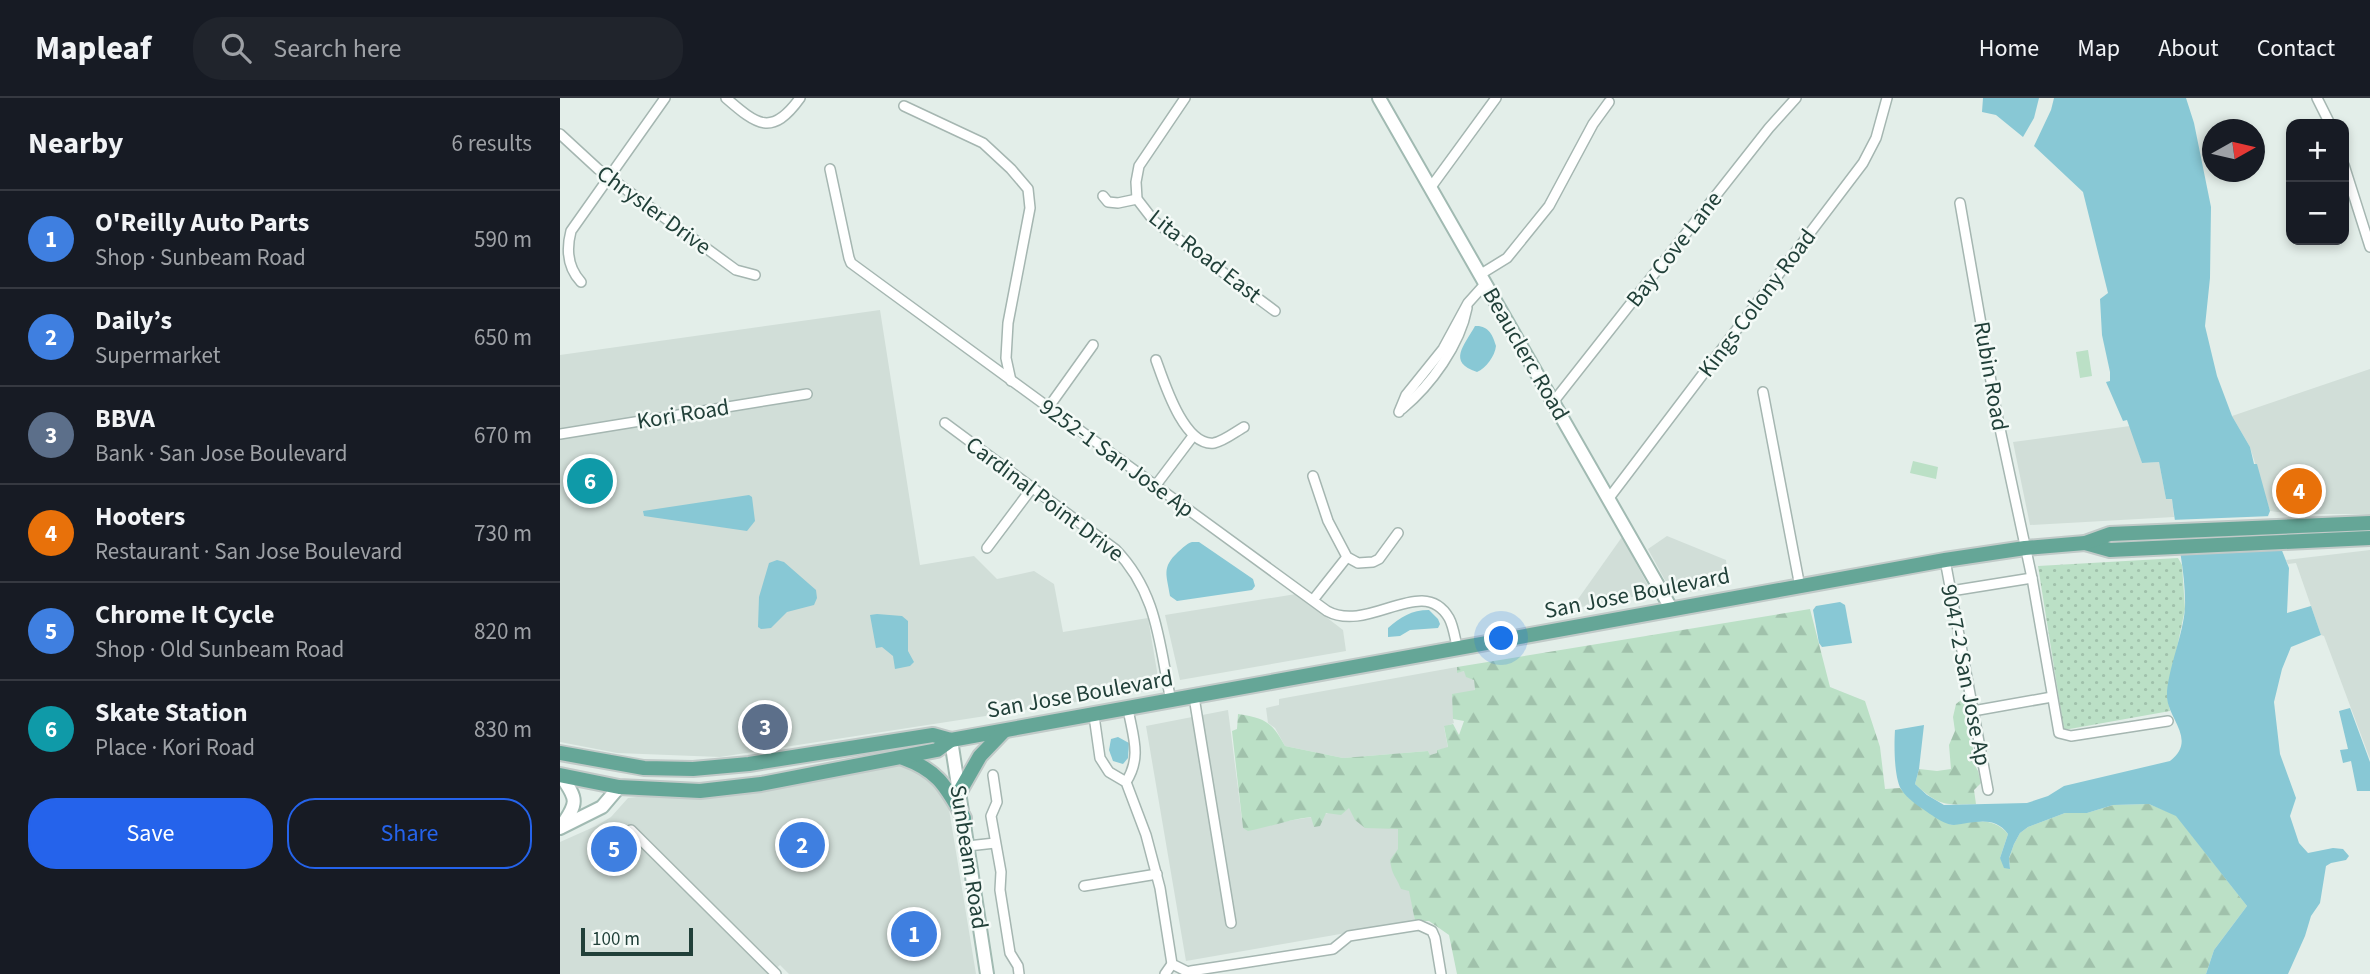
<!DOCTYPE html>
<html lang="en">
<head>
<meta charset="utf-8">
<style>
	:root { --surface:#171b24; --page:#20242c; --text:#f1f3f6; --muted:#9ea1a6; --line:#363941; --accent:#2563eb }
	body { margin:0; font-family:"Source Sans 3",sans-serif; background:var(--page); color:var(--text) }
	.controls { position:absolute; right:21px; top:21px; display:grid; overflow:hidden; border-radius:14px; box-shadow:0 4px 10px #0003 }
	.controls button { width:63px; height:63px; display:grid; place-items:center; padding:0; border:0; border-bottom:2px solid var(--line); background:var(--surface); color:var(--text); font:35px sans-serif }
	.compass { position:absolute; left:1642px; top:21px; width:63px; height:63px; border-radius:50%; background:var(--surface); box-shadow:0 4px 10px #0003; rotate:82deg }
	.scale { position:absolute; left:21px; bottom:18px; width:112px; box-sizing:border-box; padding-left:7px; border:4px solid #214039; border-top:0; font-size:19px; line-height:24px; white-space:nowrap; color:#214039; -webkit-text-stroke:5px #f4faf7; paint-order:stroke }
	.you { position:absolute; left:942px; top:541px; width:24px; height:24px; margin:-18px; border:5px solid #fff; border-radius:50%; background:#1a73e8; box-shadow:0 0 0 10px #1a73e833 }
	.badge { display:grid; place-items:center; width:46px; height:46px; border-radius:50%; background:var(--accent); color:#fff; font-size:23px; font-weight:700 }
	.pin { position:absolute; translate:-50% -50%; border:4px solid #fff; box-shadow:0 2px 7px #0006 }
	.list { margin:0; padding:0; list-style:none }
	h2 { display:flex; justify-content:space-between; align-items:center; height:91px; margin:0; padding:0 28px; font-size:30px }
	h2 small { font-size:23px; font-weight:400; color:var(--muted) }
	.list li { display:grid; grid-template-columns:46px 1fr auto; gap:21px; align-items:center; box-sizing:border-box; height:98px; padding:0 28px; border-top:2px solid var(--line) }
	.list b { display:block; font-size:26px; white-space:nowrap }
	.list p { margin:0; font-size:23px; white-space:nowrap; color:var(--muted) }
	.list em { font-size:23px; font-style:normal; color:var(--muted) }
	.actions { display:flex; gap:14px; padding:21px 28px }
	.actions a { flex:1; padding:16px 0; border:2px solid var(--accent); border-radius:28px; text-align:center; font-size:24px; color:var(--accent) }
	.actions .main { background:var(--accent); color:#fff }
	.icon { flex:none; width:38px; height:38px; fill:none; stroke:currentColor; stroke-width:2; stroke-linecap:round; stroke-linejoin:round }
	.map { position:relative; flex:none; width:1810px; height:876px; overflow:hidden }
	header { display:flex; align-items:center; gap:42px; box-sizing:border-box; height:98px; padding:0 35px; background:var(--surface); border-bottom:2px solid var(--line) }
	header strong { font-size:33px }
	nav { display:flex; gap:38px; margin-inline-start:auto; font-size:24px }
	.search { width:490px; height:63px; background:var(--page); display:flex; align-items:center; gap:18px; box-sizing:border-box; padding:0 24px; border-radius:28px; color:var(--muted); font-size:26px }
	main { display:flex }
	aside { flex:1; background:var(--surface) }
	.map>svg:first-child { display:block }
	.built { fill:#d1ded8 }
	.green { fill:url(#green-dots) }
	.forest { fill:url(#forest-firs) }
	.pitch { fill:#bbe0c6 }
	.water { fill:#88c8d5 }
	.pier { fill:#e3eee9 }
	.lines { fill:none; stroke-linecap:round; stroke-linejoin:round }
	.street-casing { stroke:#a5b6b1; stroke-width:12 }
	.secondary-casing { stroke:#a1bab2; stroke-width:16 }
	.primary-casing { stroke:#c1cac8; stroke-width:18 }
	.street { stroke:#fff; stroke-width:9 }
	.secondary { stroke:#fff; stroke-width:12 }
	.primary { stroke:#65a697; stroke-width:14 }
	.labels { text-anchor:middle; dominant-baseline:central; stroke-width:5; stroke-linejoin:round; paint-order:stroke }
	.street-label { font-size:23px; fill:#214039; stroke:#f4faf7 }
</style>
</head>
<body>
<header>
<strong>Mapleaf</strong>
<div class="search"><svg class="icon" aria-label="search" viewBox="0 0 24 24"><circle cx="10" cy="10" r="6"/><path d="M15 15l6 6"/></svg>Search here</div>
<nav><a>Home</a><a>Map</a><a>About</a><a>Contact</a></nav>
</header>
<main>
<aside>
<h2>Nearby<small>6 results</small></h2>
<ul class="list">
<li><span class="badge" style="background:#3f7fe0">1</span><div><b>O'Reilly Auto Parts</b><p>Shop · Sunbeam Road</p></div><em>590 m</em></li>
<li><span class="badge" style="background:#3f7fe0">2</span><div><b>Daily’s</b><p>Supermarket</p></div><em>650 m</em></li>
<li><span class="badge" style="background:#5c6f8a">3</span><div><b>BBVA</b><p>Bank · San Jose Boulevard</p></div><em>670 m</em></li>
<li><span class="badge" style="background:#e8710a">4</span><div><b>Hooters</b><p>Restaurant · San Jose Boulevard</p></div><em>730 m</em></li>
<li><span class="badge" style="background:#3f7fe0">5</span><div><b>Chrome It Cycle</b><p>Shop · Old Sunbeam Road</p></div><em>820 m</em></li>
<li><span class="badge" style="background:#0f9aa8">6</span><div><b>Skate Station</b><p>Place · Kori Road</p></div><em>830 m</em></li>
</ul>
<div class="actions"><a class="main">Save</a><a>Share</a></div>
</aside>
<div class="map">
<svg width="1810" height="876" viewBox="0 0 1810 876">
	<defs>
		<pattern id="green-dots" width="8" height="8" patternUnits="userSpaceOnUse" patternTransform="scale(1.75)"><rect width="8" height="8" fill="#bbe0c6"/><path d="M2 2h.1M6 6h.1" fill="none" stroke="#a0c1ab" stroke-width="1.8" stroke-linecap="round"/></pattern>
		<pattern id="forest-firs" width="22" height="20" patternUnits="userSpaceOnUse" patternTransform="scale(1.75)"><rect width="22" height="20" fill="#bbe0c6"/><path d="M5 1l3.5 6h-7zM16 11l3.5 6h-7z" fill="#a0c1ab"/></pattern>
	</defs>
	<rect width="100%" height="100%" fill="#e3eee9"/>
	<g class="built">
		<polygon points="320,212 360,467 414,458 437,481 474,473 494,486 503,534 588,520 600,591 160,659 57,655 0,644 0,257"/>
		<polygon points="1810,271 1810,416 1735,416 1710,413 1690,349 1672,318"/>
		<polygon points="1570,328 1582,365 1599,364 1606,401 1612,401 1614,419 1470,427 1453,344"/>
		<polygon points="1107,438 1166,462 1169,487 1113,497 1088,451"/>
		<polygon points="1062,439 1092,495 1011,511"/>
		<polygon points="1810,452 1810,661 1764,538 1761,537 1736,465 1728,466 1726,462"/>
		<polygon points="736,496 783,532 786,553 620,582 605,517"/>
		<polygon points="897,569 897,574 905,573 914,582 915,593 893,621 894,625 884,629 888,650 877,652 877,655 870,657 868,653 783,660 725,648 715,630 708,625 706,610 719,607 719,601"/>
		<polygon points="668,612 683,730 752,719 789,710 839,731 855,823 626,863 586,628"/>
		<polygon points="343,667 358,669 387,699 416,876 229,876 220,867 210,876 0,876 0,744 36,728 51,719 68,700 85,698 141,700 179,697"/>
	</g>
	<polygon class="green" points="1618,460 1622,467 1625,511 1607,598 1610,613 1504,632 1478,468"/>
	<g class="forest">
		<path d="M 1250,511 L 1270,589 L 1305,603 L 1320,649 L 1325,691 L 1340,690 L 1350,701 L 1391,727 C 1411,723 1434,718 1448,736 L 1440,760 L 1450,771 L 1449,760 L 1454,746 L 1460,735 L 1468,729 L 1505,715 L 1527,715 L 1553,707 L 1589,706 L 1616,717 L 1687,808 L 1654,852 L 1646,876 L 897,876 L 889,837 L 869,823 L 855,823 L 849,793 L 841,791 C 836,778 832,778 830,762 L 838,751 L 838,731 L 805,730 L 795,722 L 789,710 L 781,717 L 766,715 L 760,728 L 754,729 L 751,719 C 730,721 710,729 688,733 L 683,730 L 672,633 L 677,631 L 678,616 C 705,620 712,624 725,648 L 783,660 L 868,653 L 870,657 L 877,655 L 877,652 L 888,649 L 884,628 L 893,626 L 899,637 L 904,623 L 893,621 L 892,596 L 915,592 L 914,582 L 906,579 L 904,573 L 897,575 L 897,569 Z"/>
		<path d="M 1401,602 L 1407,610 L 1405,621 L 1413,651 L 1412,662 L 1418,673 L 1421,685 L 1414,692 L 1416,706 C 1384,707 1379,708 1355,686 L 1359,671 L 1377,673 L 1391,671 L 1389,647 L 1395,633 L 1393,619 L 1396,606 Z"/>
	</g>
	<g class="pitch">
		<polygon points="1528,252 1532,278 1520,280 1516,254"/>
		<polygon points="1353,363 1378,369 1376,381 1350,375"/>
	</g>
	<g class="water">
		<polygon points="1423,0 1479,0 1474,20 1463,39 1436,17 1422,14"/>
		<path d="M 1494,0 L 1626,0 L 1634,25 L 1651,109 L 1650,180 L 1645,228 L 1657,278 L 1672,318 L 1690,349 L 1694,366 L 1697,366 L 1710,413 L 1708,418 L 1729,470 L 1727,515 L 1751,508 L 1761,537 L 1731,549 L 1722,571 L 1714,604 L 1720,656 L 1736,700 L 1730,718 L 1739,745 L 1748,755 L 1773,750 L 1783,751 L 1789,758 L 1786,762 L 1771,765 L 1766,768 L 1760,805 L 1751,818 L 1745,838 L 1728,876 L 1646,876 L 1654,852 L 1687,808 L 1616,718 L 1589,706 L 1553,707 L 1527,715 L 1505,715 L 1468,729 L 1460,735 L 1454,746 L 1449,760 L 1450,771 L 1444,770 L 1440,760 L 1448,736 C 1434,717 1414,725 1394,727 C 1386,727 1376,720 1370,716 C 1360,709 1347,701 1341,691 C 1334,679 1334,647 1335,632 L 1364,627 L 1359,671 L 1355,686 L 1367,697 L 1384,707 L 1467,705 L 1488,698 L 1504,688 L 1610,663 C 1637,642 1609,622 1607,600 C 1606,575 1624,536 1625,509 C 1626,473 1616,437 1612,401 L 1606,401 L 1599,364 L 1582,365 L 1567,322 L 1563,323 L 1546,284 L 1550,283 L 1550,274 L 1542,237 L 1540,201 L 1548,195 L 1523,94 L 1474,48 L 1491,12 Z"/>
		<path d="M 915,228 C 928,227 933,237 936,248 C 935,258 926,270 917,274 C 887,264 904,248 915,228 Z"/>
		<polygon points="189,397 192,399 195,423 187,433 84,418 83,413"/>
		<path d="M 632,444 L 639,444 L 693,481 L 695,488 L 692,492 L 617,503 L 610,498 C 607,477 601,470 618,454 C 623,450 626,446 632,444 Z"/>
		<polygon points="217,462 224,464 256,492 257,500 254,507 227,514 211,530 201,531 198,529 199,499 209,465"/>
		<polygon points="1280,504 1285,507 1292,545 1262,549 1259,545 1253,512 1256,508"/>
		<path d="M 869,512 L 878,521 L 880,526 L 878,530 L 850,532 L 840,538 L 828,539 L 828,530 C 841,519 851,512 869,512 Z"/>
		<polygon points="317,516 342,518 348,523 348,553 354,564 350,568 335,571 333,558 322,549 316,550 310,517"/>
		<polygon points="1790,610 1810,664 1810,693 1797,693 1791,663 1783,665 1780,652 1788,651 1779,613"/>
		<polygon points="558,639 569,645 568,660 563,666 553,663 549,652 551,641"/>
	</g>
	<polygon class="pier" points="1712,418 1726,452 1617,457 1611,422"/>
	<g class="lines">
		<defs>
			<g id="street">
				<path d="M 166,0 C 197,27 212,39 240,0"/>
				<polyline points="625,0 579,68 576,84 577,101 594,123 715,213"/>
				<polyline points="1757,0 1770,26"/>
				<polyline points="344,8 423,45 451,71 468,91 470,110 448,225 446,260 451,283"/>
				<polyline points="0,36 38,71 176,172 195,177"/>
				<polyline points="1784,67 1810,149"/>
				<path d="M 270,71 L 289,160 L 291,165 L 321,187 L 767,513 C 809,536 863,475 889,520 C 894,529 895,542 898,552"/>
				<polyline points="871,89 936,0"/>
				<polyline points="543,98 548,104 558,105 577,101"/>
				<polyline points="1400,105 1436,312 1472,480 1499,635 1511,638 1608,623"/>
				<polyline points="921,176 947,160 989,108 1033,26 1049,4"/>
				<path d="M 21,184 C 8,170 6,152 11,133 L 105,0"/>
				<path d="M 596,262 C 604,284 624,349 654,345 C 664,343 675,334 684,329"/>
				<polyline points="1203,294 1240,489"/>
				<polyline points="994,303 1209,30 1236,0"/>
				<polyline points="488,310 533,247"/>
				<path d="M 842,311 C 871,287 900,247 907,210"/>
				<polyline points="839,314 846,297 883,251 908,205 926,185"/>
				<path d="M 385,325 L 555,451 C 598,495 599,546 611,603"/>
				<polyline points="0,336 247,296"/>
				<polyline points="753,378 768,423 787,459 798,465 813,464 819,461 838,435"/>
				<polyline points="596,387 633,338"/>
				<polyline points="1049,400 1303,65 1316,40 1327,0"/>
				<polyline points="427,450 472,390"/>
				<polyline points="1385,462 1428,692"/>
				<polyline points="1391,493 1472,480"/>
				<polyline points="753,502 787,459"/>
				<polyline points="634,599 671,825"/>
				<polyline points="1413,613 1492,599"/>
				<polyline points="534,618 540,660 549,674 566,684 586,737 600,790 612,866 632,876"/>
				<polyline points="433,677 437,704 431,718 441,774 440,792 450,855 458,868 459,876"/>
				<path d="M 566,684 C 582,659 573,639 568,611"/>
				<polyline points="71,732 216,876"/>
				<polyline points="408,748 435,745"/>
				<polyline points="524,788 597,776"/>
				<polyline points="631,873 773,851 789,838 859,827 872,833 875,840 881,876"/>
				<polyline points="605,876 612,866"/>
			</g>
			<g id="secondary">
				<polyline points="819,0 1112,512"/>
				<polyline points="391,642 427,876"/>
				<path d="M 1,729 C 18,704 18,702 1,678"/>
				<polyline points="0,730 42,709 59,689"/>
			</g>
			<g id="primary">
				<polyline points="1525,445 1550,452 1810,440"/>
				<polyline points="0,655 84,670 133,671 189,666 373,637 391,642 1385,462 1465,450 1525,445 1550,436 1810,425"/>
				<path d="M 343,660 C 379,673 386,689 404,720"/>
				<polyline points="0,677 59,689 140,693 201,686 377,652 391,642"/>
				<polyline points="400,693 420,658 444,633"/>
			</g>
		</defs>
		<use href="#street" class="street-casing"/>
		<use href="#secondary" class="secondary-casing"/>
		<use href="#primary" class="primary-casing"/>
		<use href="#street" class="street"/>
		<use href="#secondary" class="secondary"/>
		<use href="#primary" class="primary"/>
	</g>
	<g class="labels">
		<g class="street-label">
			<text transform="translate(94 112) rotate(36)">Chrysler Drive</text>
			<text transform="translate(1114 151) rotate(-52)">Bay Cove Lane</text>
			<text transform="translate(645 158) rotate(38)">Lita Road East</text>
			<text transform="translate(1197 205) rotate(-53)">Kings Colony Road</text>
			<text transform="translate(966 256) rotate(60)">Beauclerc Road</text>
			<text transform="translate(1431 278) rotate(80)">Rubin Road</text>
			<text transform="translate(123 316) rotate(-9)">Kori Road</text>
			<text transform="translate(557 360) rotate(36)">9252-1 San Jose Ap</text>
			<text transform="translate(485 401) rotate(37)">Cardinal Point Drive</text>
			<text transform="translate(1077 495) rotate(-11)">San Jose Boulevard</text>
			<text transform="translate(1406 577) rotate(79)">9047-2 San Jose Ap</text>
			<text transform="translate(520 596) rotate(-10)">San Jose Boulevard</text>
			<text transform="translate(409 759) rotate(81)">Sunbeam Road</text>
		</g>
	</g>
</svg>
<div class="controls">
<button>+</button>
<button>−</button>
</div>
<svg class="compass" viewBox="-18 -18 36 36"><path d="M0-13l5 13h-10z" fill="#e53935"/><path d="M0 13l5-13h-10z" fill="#9ea1a6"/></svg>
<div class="scale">100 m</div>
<div class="you"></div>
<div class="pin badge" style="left:354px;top:836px;background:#3f7fe0">1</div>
<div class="pin badge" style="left:242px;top:747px;background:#3f7fe0">2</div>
<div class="pin badge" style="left:205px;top:629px;background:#5c6f8a">3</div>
<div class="pin badge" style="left:1739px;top:393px;background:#e8710a">4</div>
<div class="pin badge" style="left:54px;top:751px;background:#3f7fe0">5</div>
<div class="pin badge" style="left:30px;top:383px;background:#0f9aa8">6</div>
</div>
</main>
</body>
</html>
